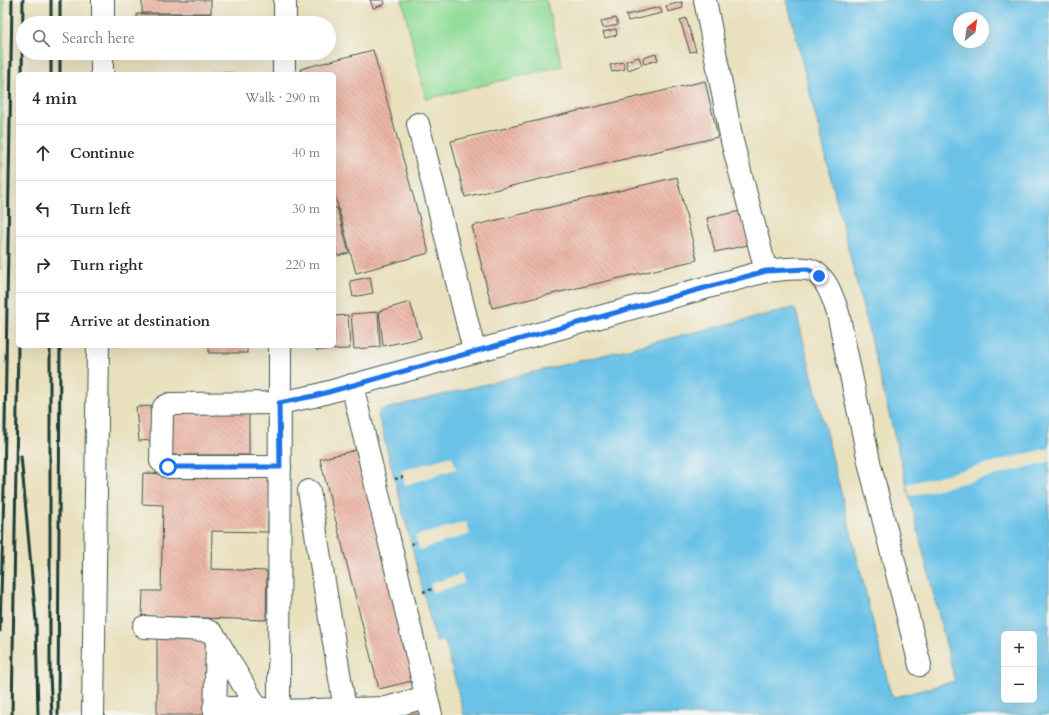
<!DOCTYPE html>
<html lang="en">
<head>
<meta charset="utf-8">
<style>
	:root { --surface:#fff; --page:#f2f2f3; --text:#2b2b33; --muted:#7c7c81; --line:#e1e1e2 }
	body { margin:0; font-family:Cardo,serif; background:var(--page); color:var(--text) }
	.controls { position:absolute; right:12px; bottom:12px; display:grid; overflow:hidden; border-radius:6px; box-shadow:0 4px 16px #0002 }
	.controls button { width:36px; height:36px; display:grid; place-items:center; padding:0; border:0; border-bottom:1px solid var(--line); background:var(--surface); color:var(--text); font:20px sans-serif }
	.compass { position:absolute; left:953px; top:12px; width:36px; height:36px; border-radius:50%; background:var(--surface); box-shadow:0 4px 16px #0002; rotate:29deg }
	.stop { position:absolute; width:12px; height:12px; margin:-9px; border:3px solid #1a73e8; border-radius:50%; background:#fff }
	.stop.end { background:#1a73e8; border-color:#fff; box-shadow:0 1px 4px #0008 }
	.list { margin:0; padding:0; list-style:none }
	h2 { display:flex; justify-content:space-between; align-items:center; height:52px; margin:0; padding:0 16px; font-size:17px }
	h2 small { font-size:13px; font-weight:400; color:var(--muted) }
	.list li { display:grid; grid-template-columns:26px 1fr auto; gap:12px; align-items:center; box-sizing:border-box; height:56px; padding:0 16px; border-top:1px solid var(--line) }
	.list b { display:block; font-size:15px; white-space:nowrap }
	.list em { font-size:13px; font-style:normal; color:var(--muted) }
	.icon { flex:none; width:22px; height:22px; fill:none; stroke:currentColor; stroke-width:2; stroke-linecap:round; stroke-linejoin:round }
	.map { position:relative; flex:none; width:1049px; height:715px; overflow:hidden }
	.search { position:absolute; background:var(--surface); box-shadow:0 4px 16px #0002; left:16px; top:16px; width:320px; height:44px; display:flex; align-items:center; gap:10px; box-sizing:border-box; padding:0 14px; border-radius:22px; color:var(--muted); font-size:15px }
	.panel { position:absolute; background:var(--surface); box-shadow:0 4px 16px #0002; left:16px; top:72px; width:320px; height:276px; border-radius:6px }
	.map>svg:first-child { display:block }
	.grass { fill:url(#grass-dots); stroke:#588d66 }
	.park { fill:#92dd99; stroke:#588d66 }
	.water { fill:#6ac2e7; stroke:#44808e; fill-rule:evenodd }
	.pier { fill:#e9e0bd }
	.building { fill:url(#building-back-hatch) }
	.lines { fill:none; stroke-linecap:round; stroke-linejoin:round }
	.minor-casing { stroke:#3d5549; stroke-width:24 }
	.path { stroke:#3d5549; stroke-width:2.5; stroke-dasharray:3 3; stroke-linecap:butt }
	.minor { stroke:#fff; stroke-width:22 }
	.rail { stroke:#1f3d34; stroke-width:3 }
	.route { stroke:#1a73e8; stroke-width:5 }
</style>
</head>
<body>
<div class="map">
<svg width="1049" height="715" viewBox="0 0 1049 715">
	<defs>
		<pattern id="grass-dots" width="8" height="8" patternUnits="userSpaceOnUse"><rect width="8" height="8" fill="#92dd99"/><path d="M2 2h.1M6 6h.1" fill="none" stroke="#77b47e" stroke-width="1.8" stroke-linecap="round"/></pattern>
		<pattern id="building-back-hatch" width="6" height="6" patternUnits="userSpaceOnUse"><rect width="6" height="6" fill="#ebb5a4"/><path d="M-1 5l2 2M0 0l6 6M5-1l2 2" fill="none" stroke="#be9486"/></pattern>
	</defs>
	<rect width="100%" height="100%" fill="#f6f6f2"/>
	<filter id="ink" filterUnits="userSpaceOnUse"><feTurbulence type="fractalNoise" baseFrequency=".025" numOctaves="2"/><feDisplacementMap in="SourceGraphic" scale="8" xChannelSelector="R" yChannelSelector="G"/><feConvolveMatrix kernelMatrix="1 2 1 2 8 2 1 2 1" color-interpolation-filters="sRGB"/></filter>
	<filter id="wash" filterUnits="userSpaceOnUse"><feTurbulence type="fractalNoise" baseFrequency=".012" numOctaves="4" result="noise"/><feDisplacementMap in="SourceGraphic" scale="16" xChannelSelector="R" yChannelSelector="G"/><feGaussianBlur stdDeviation="0.9" result="paint"/><feColorMatrix in="noise" values="0 0 0 0 0 0 0 0 0 0 0 0 0 0 0 0 0 1.4 0 .05"/><feComposite in="paint" operator="in"/></filter>
	<g filter="url(#wash)">
		<rect width="100%" height="100%" fill="#e9e0bd"/>
		<polygon class="grass" points="0,0 4,0 0,270"/>
		<polygon class="park" points="402,0 546,0 562,66 426,99"/>
		<path class="water" d="M 787,0 L 1049,0 L 1049,715 L 464,715 L 445,641 L 436,642 L 378,414 L 381,410 L 793,308 L 796,311 L 891,695 L 896,697 L 955,681 ZM 959,18 L 983,18 L 983,42 L 959,42 ZM 1004,634 L 1034,634 L 1034,700 L 1004,700 Z"/>
		<g class="pier">
			<polygon points="1049,448 1049,462 910,496 907,484"/>
			<polygon points="452,456 456,469 405,485 401,471"/>
			<polygon points="466,522 470,534 419,550 415,536"/>
			<polygon points="462,574 464,583 433,593 430,584"/>
		</g>
		<g id="blocks">
			<g class="building">
				<rect x="142" y="0" width="69" height="13"/>
				<polygon points="370,0 384,0 385,4 373,8"/>
				<polygon points="682,2 683,8 668,12 666,6"/>
				<polygon points="660,7 662,13 628,21 626,15"/>
				<rect x="137" y="14" width="74" height="9"/>
				<polygon points="616,18 618,25 603,28 601,21"/>
				<polygon points="686,18 696,51 690,52 680,20"/>
				<polygon points="616,29 617,35 605,38 603,32"/>
				<polygon points="373,50 429,253 356,273 334,192 334,74 302,74 300,69"/>
				<polygon points="656,54 658,60 644,64 643,58"/>
				<polygon points="639,57 642,65 628,70 626,61"/>
				<polygon points="623,62 625,69 612,72 610,65"/>
				<polygon points="213,72 234,73 234,74 213,74"/>
				<polygon points="705,81 718,137 465,197 451,141"/>
				<polygon points="677,177 697,260 492,308 472,226"/>
				<polygon points="334,208 337,208 349,253 337,256 336,248 334,248"/>
				<polygon points="741,211 748,245 715,252 707,218"/>
				<polygon points="370,277 373,293 353,297 350,281"/>
				<polygon points="410,302 421,338 383,346 379,311"/>
				<polygon points="378,312 380,347 354,349 351,314"/>
				<polygon points="348,315 350,349 316,350 316,346 334,346 334,316"/>
				<rect x="209" y="346" width="38" height="7"/>
				<polygon points="152,406 154,440 139,441 136,407"/>
				<polygon points="170,411 249,411 249,455 171,455"/>
				<polygon points="356,450 416,680 379,689 320,459"/>
				<polygon points="143,473 269,477 268,532 212,531 211,569 267,571 266,620 142,616 143,591 161,591 163,505 142,504"/>
				<rect x="157" y="635" width="52" height="80"/>
				<polygon points="421,706 423,715 403,715 402,711"/>
			</g>
		</g>
	</g>
	<g filter="url(#ink)">
		<use href="#blocks" fill-opacity="0" stroke="#3d5549" stroke-width="1"/>
		<g class="lines">
			<defs>
				<g id="minor">
					<polyline points="705,0 732,141 766,271"/>
					<polyline points="103,23 103,0"/>
					<polyline points="285,23 285,0"/>
					<polyline points="102,74 102,53"/>
					<polyline points="284,74 284,53"/>
					<polyline points="418,124 474,350"/>
					<polyline points="352,385 431,715"/>
					<path d="M 280,467 L 168,467 L 161,461 L 162,411 L 164,407 L 170,404 L 279,403 L 314,396 L 766,271 C 779,270 794,267 807,269 C 825,272 833,298 838,313 L 870,466 L 920,665"/>
					<polyline points="309,491 345,709"/>
					<polyline points="144,627 206,630 212,633 217,640 215,715"/>
					<polyline points="217,640 257,708 252,715"/>
					<polyline points="214,708 257,708 279,711 386,708 426,697"/>
					<polyline points="93,715 98,346"/>
					<polyline points="279,715 280,346"/>
				</g>
			</defs>
			<use href="#minor" class="minor-casing"/>
			<g class="path">
				<polyline points="395,479 403,477"/>
				<polyline points="411,544 417,542"/>
				<polyline points="423,592 432,589"/>
			</g>
			<use href="#minor" class="minor"/>
			<g class="rail">
				<polyline points="51,0 51,23"/>
				<polyline points="60,23 60,0"/>
				<polyline points="51,53 51,74"/>
				<polyline points="22,74 23,0"/>
				<polyline points="60,74 60,53"/>
				<polyline points="50,346 50,675 52,715"/>
				<polyline points="21,456 36,621 38,715"/>
				<polyline points="0,631 4,488 12,0"/>
				<polyline points="12,715 18,346"/>
				<polyline points="58,715 60,346"/>
			</g>
		</g>
	</g>
	<g class="lines" filter="url(#ink)">
		<polyline class="route" points="168,467 280,467 279,403 314,396 766,271 808,269 819,276"/>
	</g>
</svg>
<div class="controls">
<button>+</button>
<button>−</button>
</div>
<svg class="compass" viewBox="-18 -18 36 36"><path d="M0-13l5 13h-10z" fill="#e53935"/><path d="M0 13l5-13h-10z" fill="#7c7c81"/></svg>
<div class="stop" style="left:168px;top:467px"></div>
<div class="stop end" style="left:819px;top:276px"></div>
<div class="search"><svg class="icon" aria-label="search" viewBox="0 0 24 24"><circle cx="10" cy="10" r="6"/><path d="M15 15l6 6"/></svg>Search here</div>
<section class="panel">
<h2>4 min<small>Walk · 290 m</small></h2>
<ul class="list">
<li><svg class="icon" aria-label="ahead" viewBox="0 0 24 24"><path d="M12 20V5M6 11l6-6 6 6"/></svg><div><b>Continue</b></div><em>40 m</em></li>
<li><svg class="icon" aria-label="left" viewBox="0 0 24 24"><path d="M17 20v-9H6M10 6l-5 5 5 5"/></svg><div><b>Turn left</b></div><em>30 m</em></li>
<li><svg class="icon" aria-label="right" viewBox="0 0 24 24"><path d="M7 20v-9h11M14 6l5 5-5 5"/></svg><div><b>Turn right</b></div><em>220 m</em></li>
<li><svg class="icon" aria-label="arrive" viewBox="0 0 24 24"><path d="M6 21V4h12l-3 4 3 4H6"/></svg><div><b>Arrive at destination</b></div></li>
</ul>
</section>
</div>
</body>
</html>
